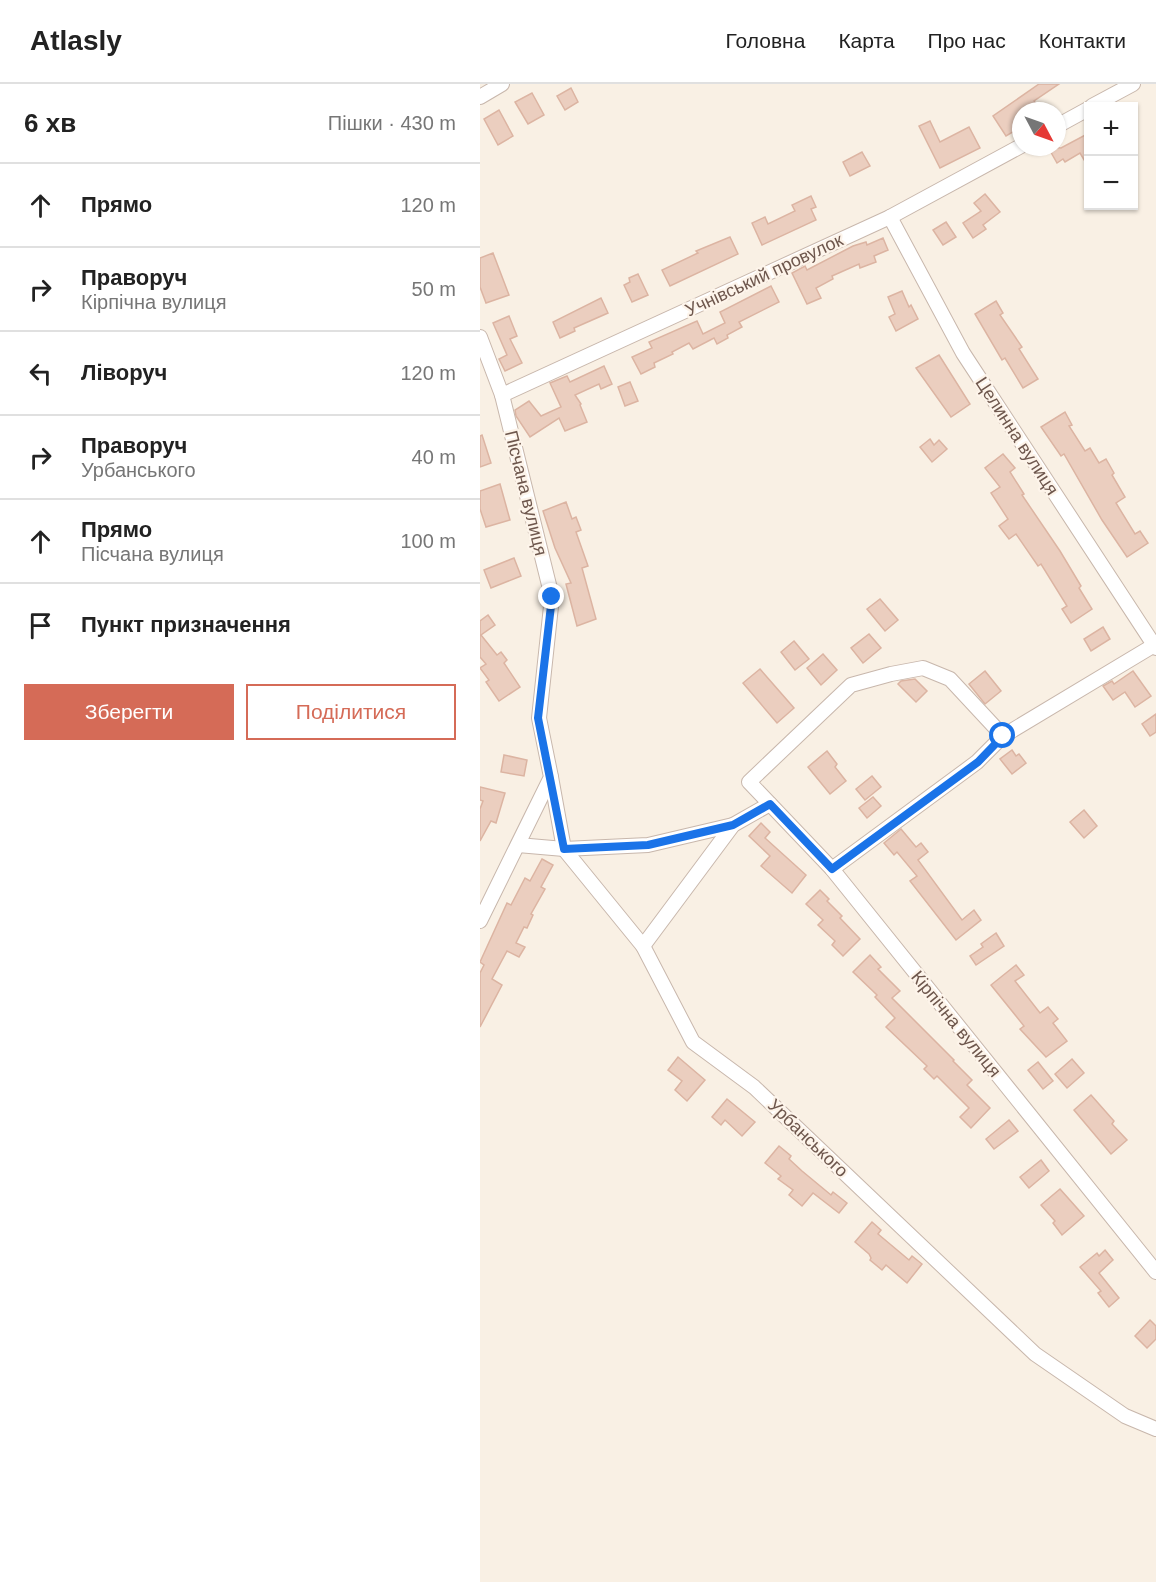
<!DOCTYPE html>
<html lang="uk">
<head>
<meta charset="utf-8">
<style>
	:root { --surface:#fff; --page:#f2f2f2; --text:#222; --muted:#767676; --line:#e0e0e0; --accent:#d56b57 }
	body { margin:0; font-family:Helvetica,sans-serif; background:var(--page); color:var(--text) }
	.controls { position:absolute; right:18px; top:18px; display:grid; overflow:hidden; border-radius:0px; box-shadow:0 2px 4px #0004 }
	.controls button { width:54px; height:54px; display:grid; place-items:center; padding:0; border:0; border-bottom:2px solid var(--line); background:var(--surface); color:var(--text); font:30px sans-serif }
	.compass { position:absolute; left:532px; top:18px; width:54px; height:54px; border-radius:50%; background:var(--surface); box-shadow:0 2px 4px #0004; rotate:131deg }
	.stop { position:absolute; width:18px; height:18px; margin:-14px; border:4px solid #1a73e8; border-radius:50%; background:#fff }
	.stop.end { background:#1a73e8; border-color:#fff; box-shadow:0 2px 6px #0008 }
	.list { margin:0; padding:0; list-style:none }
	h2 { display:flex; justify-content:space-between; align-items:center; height:78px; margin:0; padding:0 24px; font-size:26px }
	h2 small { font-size:20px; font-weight:400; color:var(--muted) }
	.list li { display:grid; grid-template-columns:39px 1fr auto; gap:18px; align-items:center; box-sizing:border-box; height:84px; padding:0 24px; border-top:2px solid var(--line) }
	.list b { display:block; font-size:22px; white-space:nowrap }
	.list p { margin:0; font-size:20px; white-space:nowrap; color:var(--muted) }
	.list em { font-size:20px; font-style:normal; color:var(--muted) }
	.actions { display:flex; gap:12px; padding:18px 24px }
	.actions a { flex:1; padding:14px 0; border:2px solid var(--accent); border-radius:0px; text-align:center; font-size:21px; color:var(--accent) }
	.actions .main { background:var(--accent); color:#fff }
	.icon { flex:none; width:33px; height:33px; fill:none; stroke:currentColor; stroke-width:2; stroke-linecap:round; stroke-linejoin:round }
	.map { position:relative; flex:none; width:676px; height:1498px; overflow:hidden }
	header { display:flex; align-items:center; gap:36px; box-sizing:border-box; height:84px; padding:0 30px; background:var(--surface); border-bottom:2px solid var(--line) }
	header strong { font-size:28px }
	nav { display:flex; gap:33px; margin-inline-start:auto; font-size:21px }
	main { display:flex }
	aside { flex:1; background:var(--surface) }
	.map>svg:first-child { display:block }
	.building { fill:#ebcebf; stroke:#dcb4a2; stroke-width:1.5 }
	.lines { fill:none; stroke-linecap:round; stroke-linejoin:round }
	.minor-casing { stroke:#c8b7ac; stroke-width:16 }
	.minor { stroke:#fff; stroke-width:14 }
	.route { stroke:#1a73e8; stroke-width:8 }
	.labels { text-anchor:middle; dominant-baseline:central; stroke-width:4.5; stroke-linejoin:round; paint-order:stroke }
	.street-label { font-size:18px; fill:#6e574d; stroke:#fdf4ea }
</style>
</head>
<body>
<header>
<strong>Atlasly</strong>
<nav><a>Головна</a><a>Карта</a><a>Про нас</a><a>Контакти</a></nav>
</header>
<main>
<aside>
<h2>6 хв<small>Пішки · 430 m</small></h2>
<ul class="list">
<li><svg class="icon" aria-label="ahead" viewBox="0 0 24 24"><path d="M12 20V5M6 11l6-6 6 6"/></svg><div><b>Прямо</b></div><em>120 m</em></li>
<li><svg class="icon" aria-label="right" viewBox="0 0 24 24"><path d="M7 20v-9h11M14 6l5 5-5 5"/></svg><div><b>Праворуч</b><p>Кiрпiчна вулиця</p></div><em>50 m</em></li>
<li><svg class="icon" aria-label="left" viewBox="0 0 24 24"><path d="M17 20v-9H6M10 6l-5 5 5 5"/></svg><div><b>Ліворуч</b></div><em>120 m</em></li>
<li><svg class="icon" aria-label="right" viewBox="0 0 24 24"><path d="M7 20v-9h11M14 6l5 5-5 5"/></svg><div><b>Праворуч</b><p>Урбанського</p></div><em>40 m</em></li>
<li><svg class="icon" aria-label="ahead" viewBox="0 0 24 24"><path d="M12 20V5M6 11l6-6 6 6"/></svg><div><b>Прямо</b><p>Пiсчана вулиця</p></div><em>100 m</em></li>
<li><svg class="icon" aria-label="arrive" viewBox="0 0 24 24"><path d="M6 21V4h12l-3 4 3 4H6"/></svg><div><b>Пункт призначення</b></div></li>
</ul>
<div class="actions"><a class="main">Зберегти</a><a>Поділитися</a></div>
</aside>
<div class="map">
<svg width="676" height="1498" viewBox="0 0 676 1498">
	<rect width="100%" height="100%" fill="#f9f0e4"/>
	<g class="building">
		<polygon points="559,0 579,0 554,17 561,27 541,27 541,43 526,52 513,32"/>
		<polygon points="91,4 98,18 85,26 77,12"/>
		<polygon points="52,9 64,31 48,40 35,18"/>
		<polygon points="19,26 33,52 18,61 4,35"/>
		<polygon points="450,37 460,58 489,43 500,64 460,84 439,42"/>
		<polygon points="609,49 609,84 600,69 585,78 583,75 577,79 568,63 581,64"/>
		<polygon points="382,68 390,82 370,92 363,78"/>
		<polygon points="505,110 520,128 503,141 506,145 493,154 483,139 501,127 494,119"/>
		<polygon points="331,112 336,123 331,125 336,136 282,161 272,139 285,133 288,140 315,127 312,121"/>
		<polygon points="466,138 476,153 463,161 453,146"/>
		<polygon points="250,153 258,170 190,202 182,186 218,169 216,167"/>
		<polygon points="403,154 408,166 394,172 396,178 380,184 379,180 352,192 353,195 336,204 341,214 327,220 312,189 325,182 327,186 373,162 386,158 387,161"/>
		<polygon points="13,169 29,211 6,219 0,203 0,174"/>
		<polygon points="158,190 168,211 152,218 144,201 150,198 149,194"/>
		<polygon points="291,202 299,218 259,238 262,243 247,251 248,254 237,260 234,254 213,265 209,259 192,268 193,270 174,279 175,283 161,290 152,273 172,264 169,258 217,237 223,250 245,239 240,228"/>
		<polygon points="422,207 429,223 431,221 438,235 416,247 409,233 415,230 408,213"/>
		<polygon points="121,214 128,229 94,244 95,247 80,254 73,238"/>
		<polygon points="516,217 523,229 520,231 542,263 539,265 558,295 543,304 525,274 522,276 495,230"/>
		<polygon points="29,232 37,252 30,255 42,279 25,287 19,275 27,271 13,239"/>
		<polygon points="459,271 490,320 471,333 436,284"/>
		<polygon points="124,282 132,300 121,305 119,300 95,311 101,320 100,321 107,338 85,347 79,334 50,353 36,332 35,326 49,317 61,332 81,323 70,299 87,292 90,298"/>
		<polygon points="150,298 158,317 145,322 138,303"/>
		<polygon points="585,328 592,341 589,342 605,367 610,364 619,379 626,375 634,389 632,391 645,413 636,419 655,450 660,447 668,459 647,473 622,436 584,370 581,372 561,343"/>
		<polygon points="2,351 11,379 0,383 0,352"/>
		<polygon points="450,355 454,361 459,356 467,365 452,378 440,363"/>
		<polygon points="523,370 535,384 530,388 544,410 542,411 580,467 601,502 599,504 612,525 591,539 582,525 587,522 561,480 558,482 536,450 529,455 519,442 528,435 511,409 520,403 505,384"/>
		<polygon points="20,400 30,436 6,443 0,425 0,407"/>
		<polygon points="86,418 92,435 96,433 101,446 96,448 108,482 102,484 116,535 97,542 86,500 91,499 75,464 63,427"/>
		<polygon points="34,474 41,492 11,504 4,486"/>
		<polygon points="400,515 418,536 405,547 387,525"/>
		<polygon points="8,531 15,541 1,551 17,571 21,568 27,576 24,579 40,603 19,617 6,598 9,596 0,584 6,580 0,573 0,537"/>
		<polygon points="623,543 630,555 611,567 604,555"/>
		<polygon points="389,550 401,564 383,579 371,564"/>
		<polygon points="314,557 329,575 315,586 301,568"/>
		<polygon points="343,570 357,586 341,601 327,584"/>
		<polygon points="280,585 314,624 297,639 263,599"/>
		<polygon points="505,587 521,607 505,620 489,600"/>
		<polygon points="653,587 671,612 655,623 645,608 633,616 623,602 632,597 634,600"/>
		<polygon points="435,595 447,607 436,618 418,600 421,597"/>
		<polygon points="676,630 676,648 670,652 662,640"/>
		<polygon points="532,666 536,672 539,670 546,679 532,690 520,675"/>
		<polygon points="347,667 357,680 355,683 366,697 350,710 328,683"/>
		<polygon points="24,671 47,676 44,692 21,688"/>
		<polygon points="392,692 401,703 385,716 376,705"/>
		<polygon points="0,703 25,709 16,739 11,737 0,757 0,725 3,717 0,716"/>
		<polygon points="393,713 401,722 387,734 379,724"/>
		<polygon points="604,726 617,742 604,754 590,738"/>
		<polygon points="281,739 290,748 285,754 326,791 312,809 281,782 290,772 269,752"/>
		<polygon points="421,745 436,763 441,759 448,768 438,776 482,836 494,826 501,836 476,856 430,797 437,792 417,768 414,771 404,759"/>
		<polygon points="62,775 73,781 61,803 65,805 51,830 53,831 47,844 44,843 36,859 45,863 39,873 27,867 12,895 22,901 0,943 0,889 4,881 0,878 27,819 31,821 45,794 50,797"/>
		<polygon points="340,806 349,815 347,817 362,832 360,834 380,855 363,872 352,861 355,857 338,841 343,836 326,820"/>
		<polygon points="516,849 524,862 496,881 490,872 503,863 501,860"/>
		<polygon points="390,871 401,883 398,885 420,907 412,914 474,976 473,977 492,996 487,1001 510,1024 491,1044 480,1033 489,1024 457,992 454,995 444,985 447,982 406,943 415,934 395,913 397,911 373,888"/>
		<polygon points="536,881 544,891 535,897 560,929 568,923 578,935 573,939 587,957 566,973 540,945 544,942 511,901"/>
		<polygon points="198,973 225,996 207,1017 195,1006 202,997 188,986"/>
		<polygon points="592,975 604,989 587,1004 575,990"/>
		<polygon points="558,978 573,997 563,1005 548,986"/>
		<polygon points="611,1011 634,1037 632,1040 647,1056 631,1070 594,1026"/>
		<polygon points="247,1015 275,1038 262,1052 245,1036 241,1041 232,1033"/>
		<polygon points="529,1036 538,1047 514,1065 506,1055"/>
		<polygon points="299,1062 311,1072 309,1075 322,1087 351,1111 353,1108 367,1119 359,1129 333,1109 322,1122 309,1111 313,1106 298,1095 301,1092 285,1079"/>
		<polygon points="561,1076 569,1087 549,1104 540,1093"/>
		<polygon points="580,1105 604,1132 582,1151 573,1139 575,1137 561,1121"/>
		<polygon points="392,1138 401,1146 398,1150 429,1176 432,1172 442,1180 427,1199 406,1181 402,1186 390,1176 391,1174 389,1170 375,1158"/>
		<polygon points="625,1166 633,1176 619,1189 639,1214 629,1223 618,1209 621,1207 600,1183 617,1169 619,1172"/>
		<polygon points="670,1236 676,1242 676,1255 667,1264 655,1252"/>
	</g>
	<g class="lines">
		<defs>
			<g id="minor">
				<polyline points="0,13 22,0"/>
				<polyline points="612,22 653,0"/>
				<polyline points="577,42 608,25"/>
				<polyline points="410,133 483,269 676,564"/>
				<polyline points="0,253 22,311 72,513 59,634 71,693 0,837"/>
				<polyline points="22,311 410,133 541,62"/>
				<polyline points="523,652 470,595 443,584 411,590 371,601 269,698 352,785 676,1188"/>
				<polyline points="71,693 84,765 163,862 213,958 274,1003 555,1270 645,1332 676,1345"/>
				<polyline points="38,761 84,765 168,761 253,741"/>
				<polyline points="352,785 497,678 523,652 676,560"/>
				<polyline points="163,862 253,741 290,720"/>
			</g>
		</defs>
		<use href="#minor" class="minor-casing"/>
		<use href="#minor" class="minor"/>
	</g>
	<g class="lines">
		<polyline class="route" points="72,513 58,634 84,765 168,761 253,741 290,720 352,785 498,678 523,652"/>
	</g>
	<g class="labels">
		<g class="street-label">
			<text transform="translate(284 191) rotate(-25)">Учнівський провулок</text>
			<text transform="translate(537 352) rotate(57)">Целинна вулиця</text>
			<text transform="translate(46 409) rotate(76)">Пiсчана вулиця</text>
			<text transform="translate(476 940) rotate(51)">Кiрпiчна вулиця</text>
			<text transform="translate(328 1054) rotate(44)">Урбанського</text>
		</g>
	</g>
</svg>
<div class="controls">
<button>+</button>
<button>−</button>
</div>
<svg class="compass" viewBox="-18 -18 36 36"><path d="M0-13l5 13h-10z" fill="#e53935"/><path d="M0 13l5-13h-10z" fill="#767676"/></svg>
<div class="stop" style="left:523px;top:652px"></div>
<div class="stop end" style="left:72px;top:513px"></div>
</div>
</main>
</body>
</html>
